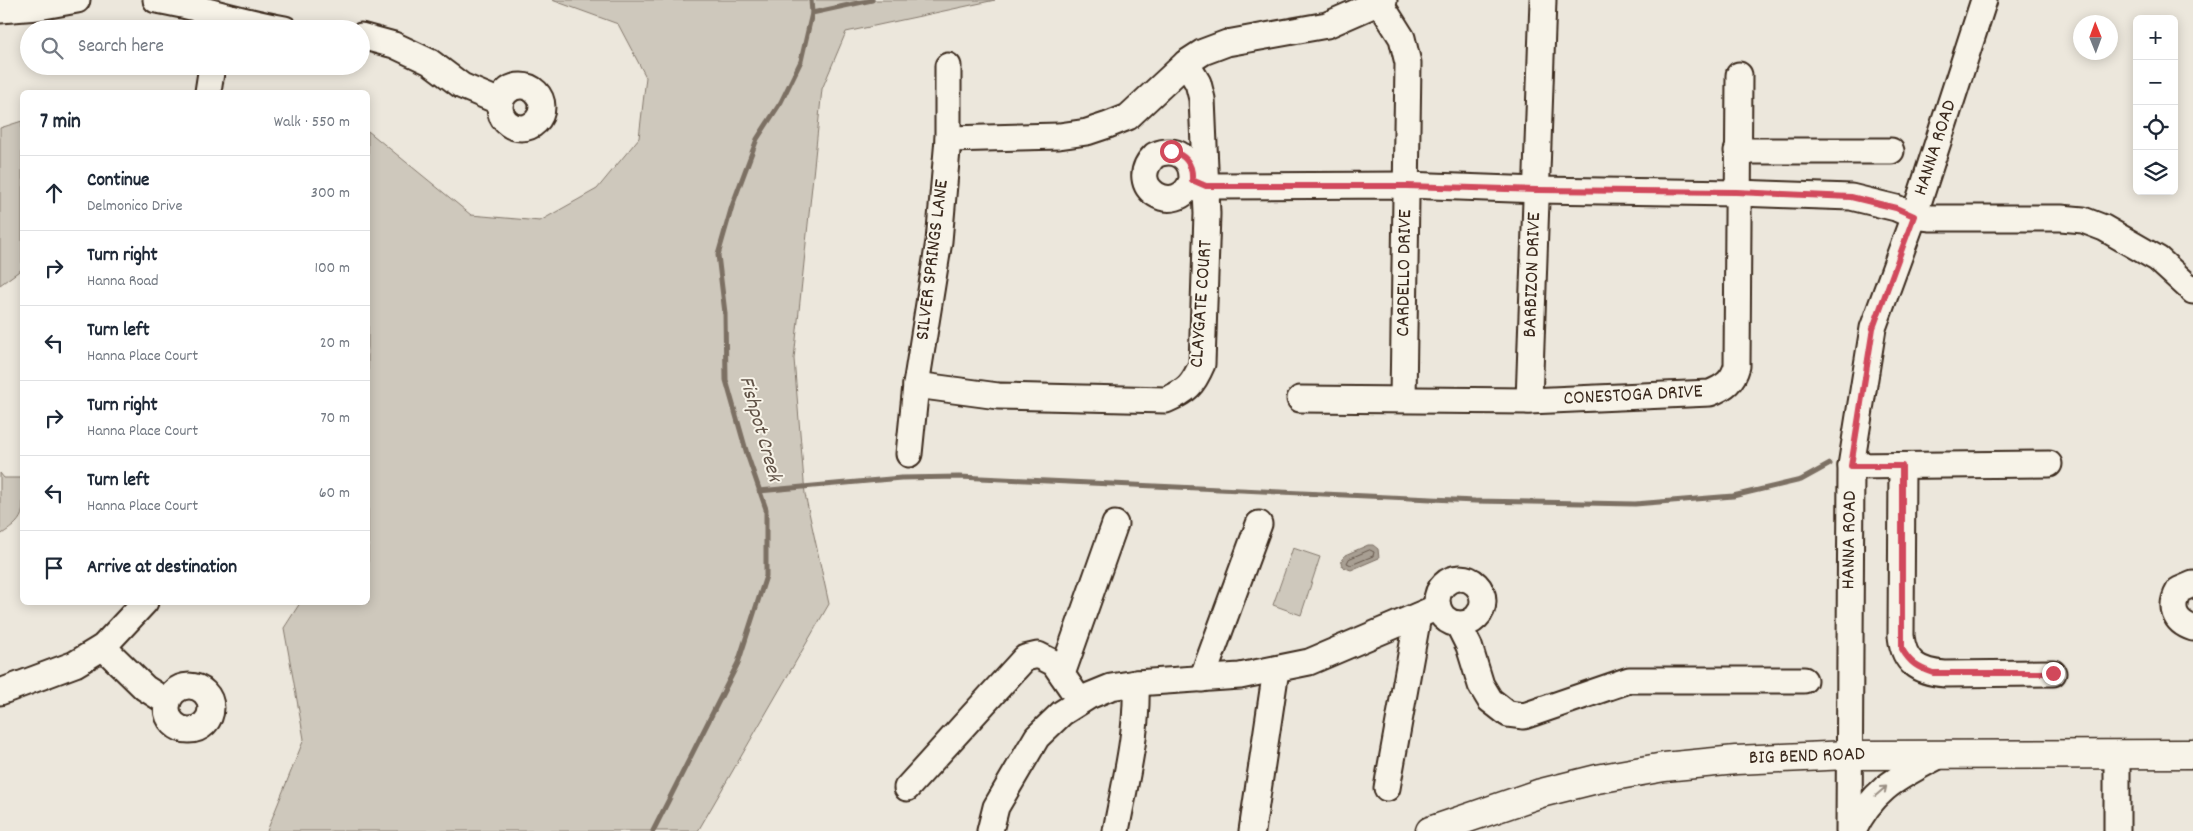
<!DOCTYPE html>
<html lang="en">
<head>
<meta charset="utf-8">
<style>
	:root { --surface:#fff; --page:#f6f6f7; --text:#1f2937; --muted:#747a83; --line:#e0e1e3 }
	body { margin:0; font-family:Dekko,sans-serif; background:var(--page); color:var(--text) }
	.controls { position:absolute; right:15px; top:15px; display:grid; overflow:hidden; border-radius:8px; box-shadow:0 2px 12px #0003 }
	.controls button { width:45px; height:45px; display:grid; place-items:center; padding:0; border:0; border-bottom:1px solid var(--line); background:var(--surface); color:var(--text); font:25px sans-serif }
	.compass { position:absolute; left:2073px; top:15px; width:45px; height:45px; border-radius:50%; background:var(--surface); box-shadow:0 2px 12px #0003; rotate:359deg }
	.stop { position:absolute; width:15px; height:15px; margin:-11px; border:4px solid #d1495b; border-radius:50%; background:#fff }
	.stop.end { background:#d1495b; border-color:#fff; box-shadow:0 1px 5px #0008 }
	.list { margin:0; padding:0; list-style:none }
	h2 { display:flex; justify-content:space-between; align-items:center; height:65px; margin:0; padding:0 20px; font-size:21px }
	h2 small { font-size:16px; font-weight:400; color:var(--muted) }
	.list li { display:grid; grid-template-columns:32px 1fr auto; gap:15px; align-items:center; box-sizing:border-box; height:75px; padding:0 20px; border-top:1px solid var(--line) }
	.list b { display:block; font-size:19px; white-space:nowrap }
	.list p { margin:0; font-size:16px; white-space:nowrap; color:var(--muted) }
	.list em { font-size:16px; font-style:normal; color:var(--muted) }
	.icon { flex:none; width:28px; height:28px; fill:none; stroke:currentColor; stroke-width:2; stroke-linecap:round; stroke-linejoin:round }
	.map { position:relative; flex:none; width:2193px; height:831px; overflow:hidden }
	.search { position:absolute; background:var(--surface); box-shadow:0 2px 12px #0003; left:20px; top:20px; width:350px; height:55px; display:flex; align-items:center; gap:12px; box-sizing:border-box; padding:0 18px; border-radius:28px; color:var(--muted); font-size:19px }
	.panel { position:absolute; background:var(--surface); box-shadow:0 2px 12px #0003; left:20px; top:90px; width:350px; height:515px; border-radius:8px }
	.map>svg:first-child { display:block }
	.green { fill:#cec8bc; stroke:#84796d }
	.water { fill:#a89f93; stroke:#7c7064 }
	.lines { fill:none; stroke-linecap:round; stroke-linejoin:round }
	.shore { stroke:#67594d; stroke-width:1 }
	.stream { stroke:#7c7064; stroke-width:5 }
	.minor-casing { stroke:#3b2a1e; stroke-width:29 }
	.major-casing { stroke:#3b2a1e; stroke-width:31 }
	.minor { stroke:#f7f3e8; stroke-width:25 }
	.major { stroke:#f7f3e8; stroke-width:28 }
	.oneway { stroke:#998e83 }
	.route { stroke:#d1495b; stroke-width:6 }
	.labels { text-anchor:middle; dominant-baseline:central; stroke-width:4; stroke-linejoin:round; paint-order:stroke }
	.street-label { font-size:20px; fill:#3b2a1e; stroke:#f7f3e8 }
	.water-label { font-size:21px; font-style:italic; fill:#615347; stroke:#f7f3e8 }
</style>
</head>
<body>
<div class="map">
<svg width="2193" height="831" viewBox="0 0 2193 831">
	<rect width="100%" height="100%" fill="#ece7dc"/>
	<filter id="ink" filterUnits="userSpaceOnUse"><feTurbulence type="fractalNoise" baseFrequency=".02" numOctaves="2"/><feDisplacementMap in="SourceGraphic" scale="10" xChannelSelector="R" yChannelSelector="G"/><feConvolveMatrix kernelMatrix="1 2 1 2 8 2 1 2 1" color-interpolation-filters="sRGB"/></filter>
	<g filter="url(#ink)">
		<g class="green">
			<polygon points="552,0 995,0 846,32 822,89 794,359 805,494 829,604 698,831 267,831 304,739 284,628 300,603 368,602 368,131 471,215 540,221 597,189 639,138 646,77 618,24"/>
			<polygon points="22,121 22,269 0,285 0,128"/>
			<path d="M 0,473 L 4,478 L 22,478 C 22,510 30,517 0,535 Z"/>
			<polygon points="1293,548 1320,557 1301,615 1273,605"/>
		</g>
		<polygon class="water" points="1368,545 1373,545 1378,549 1379,558 1351,570 1343,567 1341,563 1345,555"/>
		<g class="lines">
			<polygon class="shore" points="1370,550 1374,552 1373,556 1351,565 1347,563 1349,559"/>
			<g class="stream">
				<polyline points="812,13 872,0"/>
				<polyline points="759,491 901,478 959,477 1475,501 1635,504 1733,496 1801,480 1830,464"/>
				<polyline points="653,831 738,663 766,576 766,509 747,454 726,380 725,313 718,255 732,206 757,139 781,102 801,61 812,13 811,0"/>
			</g>
			<defs>
				<g id="minor">
					<path d="M 156,0 C 200,7 242,22 285,29"/>
					<polyline points="1380,3 1402,38 1408,63 1403,399"/>
					<polyline points="0,10 38,7 77,0"/>
					<polyline points="361,36 394,45 430,62 462,86 500,102"/>
					<circle cx="521" cy="107" r="21"/>
					<polyline points="208,92 212,66"/>
					<polyline points="948,139 1059,136 1087,132 1108,125 1128,117 1186,63 1203,52 1227,43 1327,25 1384,0"/>
					<polyline points="1737,151 1891,151"/>
					<path d="M 1192,180 C 1178,220 1122,187 1155,155 C 1176,146 1193,158 1192,180 L 1206,186 L 1406,185 L 1537,190 L 1737,193 L 1851,197 L 1896,208 L 1914,216 L 1931,218 L 2061,218 L 2083,220 L 2104,228 L 2158,259 L 2193,291"/>
					<path d="M 916,385 L 998,396 L 1166,400 C 1187,391 1193,385 1202,364 L 1207,214 L 1202,99 L 1198,83 L 1186,63"/>
					<path d="M 1300,399 L 1529,401 L 1710,393 C 1725,387 1733,381 1737,366 L 1739,75"/>
					<polyline points="1529,401 1543,0"/>
					<polyline points="909,454 916,385 939,241 948,139 948,66"/>
					<polyline points="1851,466 2049,464"/>
					<path d="M 1902,466 L 1901,636 C 1904,663 1918,672 1945,674 L 2053,673"/>
					<circle cx="1460" cy="601" r="23"/>
					<path d="M 2193,584 L 2179,590 C 2169,607 2174,622 2193,628"/>
					<polyline points="1458,624 1469,646 1481,685 1490,700 1508,714 1524,716 1629,680 1804,680"/>
					<polyline points="103,647 145,688 167,702"/>
					<polyline points="1062,674 1115,524"/>
					<polyline points="1202,679 1259,524"/>
					<circle cx="189" cy="708" r="22"/>
					<polyline points="0,692 75,664 103,647 145,602"/>
					<polyline points="907,788 1025,658 1038,655 1054,663 1080,701"/>
					<polyline points="1387,788 1418,616"/>
					<polyline points="990,831 996,807 1037,737 1062,713 1089,696 1111,687 1136,683 1240,676 1309,662 1438,607"/>
					<path d="M 1116,831 C 1125,782 1138,733 1136,683"/>
					<polyline points="1252,831 1276,670"/>
					<polyline points="1849,831 1851,466 1873,328 1914,216 1984,0"/>
					<path d="M 1853,831 C 1874,787 1900,777 1940,755"/>
					<polyline points="2117,831 2117,754"/>
				</g>
				<polyline id="major" points="1430,831 1541,793 1597,779 1664,767 1736,760 1848,755 2193,754"/>
			</defs>
			<use href="#minor" class="minor-casing"/>
			<use href="#major" class="major-casing"/>
			<use href="#minor" class="minor"/>
			<use href="#major" class="major"/>
		</g>
		<defs><path id="oneway-shaft" d="M-6 0H5M1.5-3L5.5 0L1.5 3" fill="none" stroke-width="1.6" stroke-linecap="round" stroke-linejoin="round" transform="scale(1.25)"/></defs>
		<use class="oneway" href="#oneway-shaft" transform="translate(1881 791) rotate(-41)"/>
	</g>
	<g class="lines" filter="url(#ink)">
		<path class="route" d="M 1171,151 C 1186,155 1193,165 1192,180 L 1206,186 L 1406,186 L 1537,190 L 1736,192 L 1851,197 L 1896,208 L 1914,216 L 1873,328 L 1851,466 L 1902,466 L 1902,649 C 1910,663 1918,668 1933,673 L 2053,673"/>
	</g>
	<g class="labels">
		<g class="street-label">
			<text transform="translate(1936 148) rotate(-72)">HANNA ROAD</text>
			<text transform="translate(933 260) rotate(-83)">SILVER SPRINGS LANE</text>
			<text transform="translate(1405 273) rotate(-89)">CARDELLO DRIVE</text>
			<text transform="translate(1533 275) rotate(-88)">BARBIZON DRIVE</text>
			<text transform="translate(1202 304) rotate(-86)">CLAYGATE COURT</text>
			<text transform="translate(1633 396) rotate(-3)">CONESTOGA DRIVE</text>
			<text transform="translate(1850 540) rotate(-89)">HANNA ROAD</text>
			<text transform="translate(1807 757) rotate(-2)">BIG BEND ROAD</text>
		</g>
		<g class="water-label">
			<text transform="translate(759 429) rotate(74)">Fishpot Creek</text>
		</g>
	</g>
</svg>
<div class="controls">
<button>+</button>
<button>−</button>
<button><svg class="icon" aria-label="locate" viewBox="0 0 24 24"><circle cx="12" cy="12" r="6"/><path d="M12 2v4M12 18v4M2 12h4M18 12h4"/></svg></button>
<button><svg class="icon" aria-label="layers" viewBox="0 0 24 24"><path d="M12 4l9 5-9 5-9-5zM3 14l9 5 9-5"/></svg></button>
</div>
<svg class="compass" viewBox="-18 -18 36 36"><path d="M0-13l5 13h-10z" fill="#e53935"/><path d="M0 13l5-13h-10z" fill="#747a83"/></svg>
<div class="stop" style="left:1171px;top:151px"></div>
<div class="stop end" style="left:2053px;top:673px"></div>
<div class="search"><svg class="icon" aria-label="search" viewBox="0 0 24 24"><circle cx="10" cy="10" r="6"/><path d="M15 15l6 6"/></svg>Search here</div>
<section class="panel">
<h2>7 min<small>Walk · 550 m</small></h2>
<ul class="list">
<li><svg class="icon" aria-label="ahead" viewBox="0 0 24 24"><path d="M12 20V5M6 11l6-6 6 6"/></svg><div><b>Continue</b><p>Delmonico Drive</p></div><em>300 m</em></li>
<li><svg class="icon" aria-label="right" viewBox="0 0 24 24"><path d="M7 20v-9h11M14 6l5 5-5 5"/></svg><div><b>Turn right</b><p>Hanna Road</p></div><em>100 m</em></li>
<li><svg class="icon" aria-label="left" viewBox="0 0 24 24"><path d="M17 20v-9H6M10 6l-5 5 5 5"/></svg><div><b>Turn left</b><p>Hanna Place Court</p></div><em>20 m</em></li>
<li><svg class="icon" aria-label="right" viewBox="0 0 24 24"><path d="M7 20v-9h11M14 6l5 5-5 5"/></svg><div><b>Turn right</b><p>Hanna Place Court</p></div><em>70 m</em></li>
<li><svg class="icon" aria-label="left" viewBox="0 0 24 24"><path d="M17 20v-9H6M10 6l-5 5 5 5"/></svg><div><b>Turn left</b><p>Hanna Place Court</p></div><em>60 m</em></li>
<li><svg class="icon" aria-label="arrive" viewBox="0 0 24 24"><path d="M6 21V4h12l-3 4 3 4H6"/></svg><div><b>Arrive at destination</b></div></li>
</ul>
</section>
</div>
</body>
</html>
